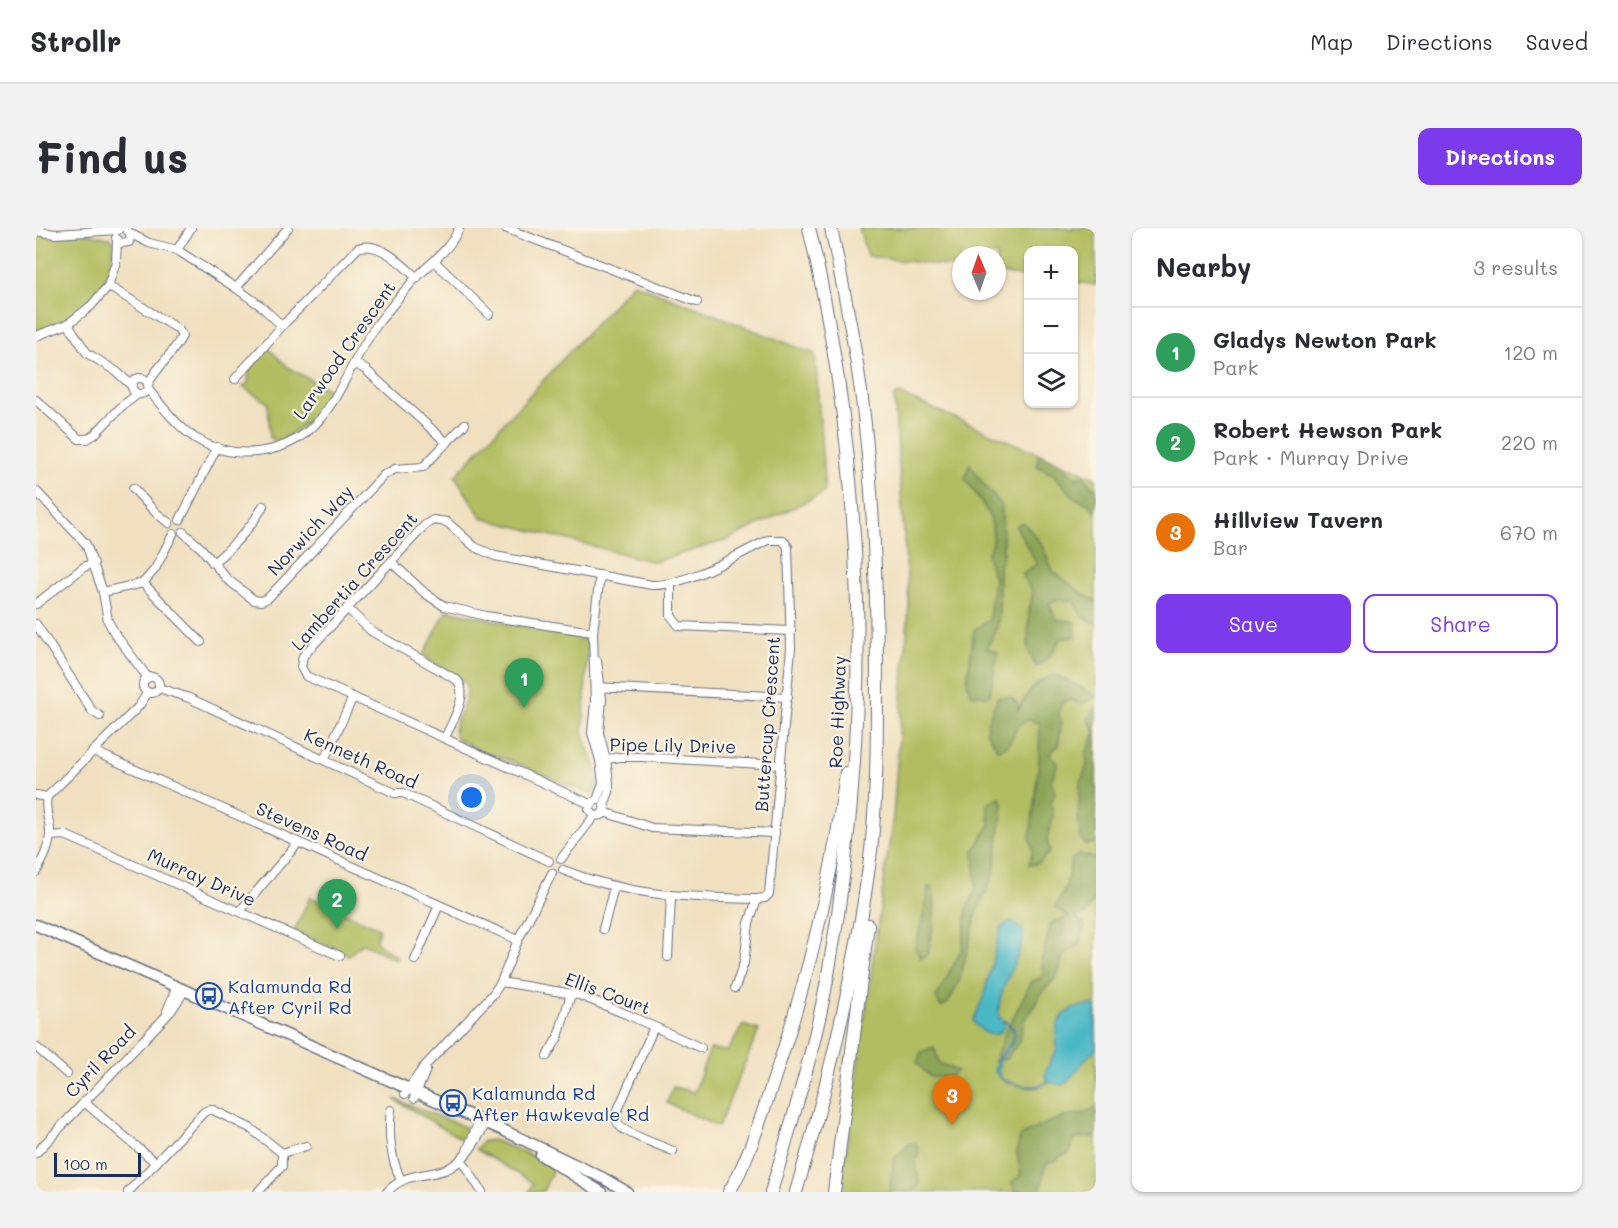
<!DOCTYPE html>
<html lang="en">
<head>
<meta charset="utf-8">
<style>
	:root { --surface:#fff; --page:#f2f2f3; --text:#2b2b33; --muted:#7c7c81; --line:#e1e1e2; --accent:#7c3aed }
	body { margin:0; font-family:Mali,sans-serif; background:var(--page); color:var(--text) }
	.controls { position:absolute; right:18px; top:18px; display:grid; overflow:hidden; border-radius:12px; box-shadow:0 2px 4px #0004 }
	.controls button { width:54px; height:54px; display:grid; place-items:center; padding:0; border:0; border-bottom:2px solid var(--line); background:var(--surface); color:var(--text); font:30px sans-serif }
	.compass { position:absolute; left:916px; top:18px; width:54px; height:54px; border-radius:50%; background:var(--surface); box-shadow:0 2px 4px #0004; rotate:358deg }
	.scale { position:absolute; left:18px; bottom:15px; width:87px; box-sizing:border-box; padding-left:6px; border:3px solid #1b2f5e; border-top:0; font-size:16px; line-height:21px; white-space:nowrap; color:#1b2f5e; -webkit-text-stroke:4px #fcf5e5; paint-order:stroke }
	.you { position:absolute; left:436px; top:570px; width:21px; height:21px; margin:-15px; border:4px solid #fff; border-radius:50%; background:#1a73e8; box-shadow:0 0 0 9px #1a73e833 }
	.badge { display:grid; place-items:center; width:39px; height:39px; border-radius:50%; background:var(--accent); color:#fff; font-size:20px; font-weight:700 }
	.pin { position:absolute; translate:-50% -50px; filter:drop-shadow(0 2px 3px #0008) }
	.pin::after { content:''; position:absolute; top:32px; width:21px; height:18px; background:inherit; clip-path:polygon(0 0,100% 0,50% 100%) }
	.list { margin:0; padding:0; list-style:none }
	h2 { display:flex; justify-content:space-between; align-items:center; height:78px; margin:0; padding:0 24px; font-size:26px }
	h2 small { font-size:20px; font-weight:400; color:var(--muted) }
	.list li { display:grid; grid-template-columns:39px 1fr auto; gap:18px; align-items:center; box-sizing:border-box; height:90px; padding:0 24px; border-top:2px solid var(--line) }
	.list b { display:block; font-size:22px; white-space:nowrap }
	.list p { margin:0; font-size:20px; white-space:nowrap; color:var(--muted) }
	.list em { font-size:20px; font-style:normal; color:var(--muted) }
	.actions { display:flex; gap:12px; padding:18px 24px }
	.actions a { flex:1; padding:14px 0; border:2px solid var(--accent); border-radius:12px; text-align:center; font-size:21px; color:var(--accent) }
	.actions .main { background:var(--accent); color:#fff }
	.icon { flex:none; width:33px; height:33px; fill:none; stroke:currentColor; stroke-width:2; stroke-linecap:round; stroke-linejoin:round }
	.map { position:relative; flex:none; width:1060px; height:964px; overflow:hidden; border-radius:12px }
	header { display:flex; align-items:center; gap:36px; box-sizing:border-box; height:84px; padding:0 30px; background:var(--surface); border-bottom:2px solid var(--line) }
	header strong { font-size:28px }
	nav { display:flex; gap:33px; margin-inline-start:auto; font-size:21px }
	.intro { display:flex; align-items:center; justify-content:space-between; box-sizing:border-box; height:144px; padding:0 36px }
	h1 { margin:0; font-size:42px }
	.button { padding:15px 27px; border-radius:12px; background:var(--accent); color:#fff; font-size:21px; font-weight:700 }
	main { display:flex; gap:36px; padding:0 36px }
	aside { flex:1; background:var(--surface); border-radius:12px; box-shadow:0 2px 4px #0004 }
	.map>svg:first-child { display:block }
	.green { fill:#b1bd60; stroke:#66765f; stroke-width:1.5 }
	.forest { fill:#8ca456; stroke:#546a5a; stroke-width:1.5 }
	.water { fill:#4bb8c6; stroke:#337492; stroke-width:1.5 }
	.lines { fill:none; stroke-linecap:round; stroke-linejoin:round }
	.minor-casing { stroke:#666d80; stroke-width:10 }
	.major-casing { stroke:#666d80; stroke-width:13 }
	.highway-casing { stroke:#666d80; stroke-width:14 }
	.minor { stroke:#fff; stroke-width:8 }
	.major { stroke:#fff; stroke-width:10 }
	.highway { stroke:#fff; stroke-width:12 }
	.labels { text-anchor:middle; dominant-baseline:central; stroke-width:4.5; stroke-linejoin:round; paint-order:stroke }
	.street-label { font-size:18px; fill:#1b2f5e; stroke:#fcf5e5 }
	.transit-label { font-size:18px; fill:#164399; stroke:#fcf5e5; text-anchor:start }
</style>
</head>
<body>
<header>
<strong>Strollr</strong>
<nav><a>Map</a><a>Directions</a><a>Saved</a></nav>
</header>
<div class="intro"><h1>Find us</h1><a class="button">Directions</a></div>
<main>
<div class="map">
<svg width="1060" height="964" viewBox="0 0 1060 964">
	<rect width="100%" height="100%" fill="#fcf5e5"/>
	<filter id="ink" filterUnits="userSpaceOnUse"><feTurbulence type="fractalNoise" baseFrequency=".0167" numOctaves="2"/><feDisplacementMap in="SourceGraphic" scale="12" xChannelSelector="R" yChannelSelector="G"/><feConvolveMatrix kernelMatrix="1 2 1 2 8 2 1 2 1" color-interpolation-filters="sRGB"/></filter>
	<filter id="wash" filterUnits="userSpaceOnUse"><feTurbulence type="fractalNoise" baseFrequency=".008" numOctaves="4" result="noise"/><feDisplacementMap in="SourceGraphic" scale="24" xChannelSelector="R" yChannelSelector="G"/><feGaussianBlur stdDeviation="1.35" result="paint"/><feColorMatrix in="noise" values="0 0 0 0 0 0 0 0 0 0 0 0 0 0 0 0 0 1.4 0 .05"/><feComposite in="paint" operator="in"/></filter>
	<g filter="url(#wash)">
		<rect width="100%" height="100%" fill="#f0e0c0"/>
		<g class="green">
			<polygon points="823,0 1060,0 1060,57 1038,54 1038,22 993,22 992,49 961,45 961,27 925,27 925,40 831,28"/>
			<path d="M 50,5 L 74,10 L 78,14 C 78,47 59,75 31,93 C 23,99 10,101 0,105 L 0,6 Z"/>
			<polygon points="597,55 779,126 789,264 691,312 618,334 446,290 419,248"/>
			<path d="M 232,120 L 253,140 L 297,164 C 283,187 262,203 239,215 L 237,210 L 234,210 L 232,175 L 207,159 L 212,155 L 213,139 Z"/>
			<polygon points="863,166 1060,250 1060,964 804,964 857,589 873,376 858,168"/>
			<path d="M 411,382 L 552,412 L 547,505 L 560,540 L 562,553 L 558,563 L 555,565 L 548,564 L 467,530 L 444,523 L 420,510 C 412,493 436,476 430,455 L 387,428 Z"/>
			<polygon points="274,669 343,700 340,714 361,729 359,732 356,730 327,715 313,727 258,703"/>
			<polygon points="707,797 723,802 682,899 631,875 637,859 658,864 674,821 692,823"/>
			<polygon points="359,871 427,898 431,903 429,913 359,872"/>
			<polygon points="457,912 490,925 512,937 516,943 507,964 493,964 497,955 440,921 447,913"/>
		</g>
		<g class="forest">
			<polygon points="1002,226 1027,236 1037,248 1048,248 1055,258 1060,261 1060,284 1053,276 1039,270 1017,246 1001,238"/>
			<path d="M 934,236 L 947,256 L 966,277 L 967,325 L 963,339 L 963,388 L 960,402 L 951,420 L 962,424 L 954,466 L 949,468 L 935,466 L 931,454 L 938,402 L 953,392 L 958,351 L 951,326 C 968,298 945,273 929,251 Z"/>
			<polygon points="987,294 1005,315 1017,343 1047,366 1060,373 1060,395 1046,389 1038,373 1023,372 1013,375 1020,391 1039,394 1040,409 1025,410 1014,428 1000,439 992,421 993,382 997,365 986,346 1001,336 980,298"/>
			<path d="M 1017,447 C 1027,450 1051,461 1059,469 C 1050,475 1046,478 1036,472 L 1026,474 L 1023,484 L 1025,498 L 1022,518 L 1013,526 L 1022,535 L 1015,552 L 1019,565 L 1015,575 L 1017,588 L 1011,612 L 1014,624 L 1002,635 L 993,637 L 997,622 L 994,611 L 1003,533 L 1004,495 L 992,491 L 981,499 L 972,517 L 962,522 L 950,503 L 952,493 L 962,469 L 975,469 L 982,476 L 982,482 C 993,464 997,455 1017,447 Z"/>
			<polygon points="1060,480 1060,615 1050,617 1045,611 1042,587 1044,555 1051,538 1050,526 1059,504 1052,491 1055,484"/>
			<polygon points="964,569 967,576 958,646 942,681 923,754 912,775 905,779 900,770 926,721 931,681 940,661 938,623 954,596 951,577"/>
			<polygon points="1043,626 1060,630 1060,669 1049,687 1039,688 1049,698 1044,716 1027,728 1021,748 1003,768 1001,776 989,790 983,813 970,831 958,833 970,803 996,753 1007,749 1006,731 1015,695 1033,689 1019,679 1030,660 1035,632"/>
			<path d="M 892,659 L 896,659 C 903,678 895,706 892,726 L 885,730 L 879,720 L 891,673 Z"/>
			<polygon points="898,819 903,835 921,843 913,849 895,849 881,835 885,824"/>
			<path d="M 1060,879 L 1060,908 L 1039,911 L 1033,926 L 1025,927 L 1020,933 L 1013,934 L 1009,938 L 1004,964 L 979,964 L 976,954 L 985,947 L 981,925 L 984,908 C 998,901 1013,893 1029,889 C 1041,886 1049,887 1060,879 Z"/>
			<polygon points="880,915 883,923 880,932 883,957 876,964 853,964 858,931 873,916"/>
		</g>
		<path class="water" d="M 976,693 L 987,703 L 987,711 C 981,736 960,763 963,790 C 990,801 978,816 964,830 L 962,843 L 966,851 C 981,857 998,863 1012,853 L 1009,849 C 1011,836 1015,833 1020,823 C 1023,815 1019,807 1021,799 C 1024,783 1045,776 1059,777 L 1060,821 C 1046,831 1040,848 1027,857 L 1013,854 C 1001,862 995,860 982,857 C 968,854 952,848 962,830 C 969,818 992,808 967,793 L 968,800 C 957,813 945,804 937,793 L 947,770 L 965,700 L 970,696 Z"/>
	</g>
	<g filter="url(#ink)">
		<g class="lines">
			<defs>
				<g id="minor">
					<polyline points="469,0 661,74"/>
					<polyline points="0,3 19,6 82,2"/>
					<polyline points="95,6 113,15 141,22 200,60 225,78 246,98"/>
					<polyline points="80,10 85,15 93,14 95,6 89,0"/>
					<polyline points="141,22 155,0"/>
					<polyline points="398,33 453,86"/>
					<path d="M 72,58 L 142,101 L 146,108 C 137,126 121,139 112,156"/>
					<polyline points="200,60 252,0"/>
					<polyline points="32,96 51,125 81,144 96,158"/>
					<polyline points="0,108 32,96 55,78 72,58 80,34 81,13"/>
					<polyline points="318,135 330,142 411,215"/>
					<circle cx="104" cy="158" r="8"/>
					<path d="M 199,151 L 246,98 L 322,20 C 343,12 367,37 381,50"/>
					<path d="M 112,161 C 125,177 141,198 159,210 C 199,235 254,227 284,191 C 308,162 320,124 343,94 C 356,78 368,62 382,48 C 397,33 415,20 423,0"/>
					<polyline points="0,172 43,211 51,211 58,207 86,178 102,166"/>
					<polyline points="97,260 120,285 133,295"/>
					<polyline points="0,263 50,316 67,364 72,393 79,406 112,450"/>
					<polyline points="144,292 181,219"/>
					<polyline points="147,304 165,320 191,351 218,372 225,373 232,370 348,247 359,241 387,239 429,196"/>
					<polyline points="355,334 390,366 408,378 450,388 557,404"/>
					<path d="M 177,335 C 196,319 216,299 227,278"/>
					<polyline points="107,355 165,414"/>
					<polyline points="635,356 635,388 643,398 755,403"/>
					<polyline points="67,364 107,355 119,341 137,306"/>
					<polyline points="0,376 48,339 58,335"/>
					<path d="M 311,380 L 335,403 L 421,452 C 434,467 415,495 409,510"/>
					<polyline points="0,396 56,483 64,488"/>
					<polyline points="561,433 566,471 563,505 570,531 573,555 573,564 568,577"/>
					<circle cx="115" cy="457" r="8"/>
					<polyline points="559,459 752,469"/>
					<polyline points="123,460 153,470 359,565 367,565 513,633"/>
					<polyline points="57,523 482,712"/>
					<polyline points="288,532 317,469"/>
					<polyline points="564,532 584,529 605,529 745,537"/>
					<polyline points="0,567 11,569"/>
					<polyline points="561,572 567,555 564,532 556,505 559,474 557,404 564,347"/>
					<polyline points="557,574 553,581 558,588"/>
					<polyline points="568,584 616,600 739,605"/>
					<polyline points="14,608 29,607 304,728"/>
					<polyline points="525,631 558,588 566,587 569,579"/>
					<path d="M 527,642 C 595,669 649,669 721,671 L 729,670 L 733,666 L 755,420 L 752,319 L 747,312 L 732,312 C 701,327 650,358 616,357 L 459,328 L 439,319 L 411,294 L 397,292 L 389,297 L 267,428 L 265,439 L 270,448 L 554,576"/>
					<path d="M 0,644 C 7,632 15,617 14,602 C 13,589 8,583 11,569 L 103,478 L 112,464"/>
					<polyline points="204,683 262,615"/>
					<polyline points="567,701 578,659"/>
					<polyline points="632,729 635,669"/>
					<polyline points="379,732 403,677"/>
					<polyline points="465,754 543,767 590,786 665,820"/>
					<polyline points="699,760 708,735 713,695 721,671"/>
					<polyline points="131,783 141,758"/>
					<path d="M 618,799 L 581,884 C 580,890 580,894 584,898 C 590,906 626,918 637,923"/>
					<polyline points="0,819 31,846"/>
					<polyline points="511,828 522,809 535,766"/>
					<polyline points="369,866 387,840 457,766 465,754 482,712 516,645"/>
					<polyline points="378,870 390,842"/>
					<polyline points="48,874 120,935"/>
					<path d="M 355,882 C 352,907 354,929 365,952"/>
					<polyline points="431,923 443,892"/>
					<polyline points="0,925 135,783 149,762"/>
					<polyline points="246,925 270,918"/>
					<polyline points="425,931 446,964"/>
					<polyline points="92,964 168,884 175,881 214,900 246,925 246,938 222,964"/>
					<path d="M 351,964 C 371,943 388,950 411,941 C 429,933 441,912 450,895"/>
				</g>
				<g id="major">
					<polyline points="0,697 469,903 567,950 591,964"/>
					<polyline points="505,927 565,964"/>
				</g>
				<g id="highway">
					<path d="M 693,964 C 711,935 726,887 737,854 C 771,754 797,650 810,545"/>
					<path d="M 735,964 C 757,890 780,816 793,741 C 837,496 830,242 773,0"/>
					<path d="M 760,964 C 792,857 818,750 833,639 C 841,579 841,518 841,458 C 841,378 839,297 831,218 C 825,144 810,72 795,0"/>
					<polyline points="798,964 832,697"/>
				</g>
			</defs>
			<use href="#minor" class="minor-casing"/>
			<use href="#major" class="major-casing"/>
			<use href="#highway" class="highway-casing"/>
			<use href="#minor" class="minor"/>
			<use href="#major" class="major"/>
			<use href="#highway" class="highway"/>
		</g>
	</g>
	<defs>
		<symbol id="bus-ring" viewBox="-11 -11 22 22"><circle r="9.5" fill="#fcf5e5" stroke="#1a4fb4" stroke-width="1.5"/><path d="M-5-6H5V4H4V6H2V4H-2V6H-4V4H-5ZM-3.5-4V0h7V-4ZM-3.5 1.2v1.5H-2V1.2ZM2 1.2v1.5H3.5V1.2Z" fill="#1a4fb4"/></symbol>
	</defs>
	<g fill-rule="evenodd">
		<use href="#bus-ring" x="158" y="753" width="30" height="30"/>
		<use href="#bus-ring" x="402" y="860" width="30" height="30"/>
	</g>
	<g class="labels">
		<g class="street-label">
			<text transform="translate(308 122) rotate(-55)">Larwood Crescent</text>
			<text transform="translate(274 302) rotate(-47)">Norwich Way</text>
			<text transform="translate(318 353) rotate(-48)">Lambertia Crescent</text>
			<text transform="translate(801 484) rotate(-88)">Roe Highway</text>
			<text transform="translate(731 496) rotate(-86)">Buttercup Crescent</text>
			<text transform="translate(637 517) rotate(1)">Pipe Lily Drive</text>
			<text transform="translate(325 530) rotate(24)">Kenneth Road</text>
			<text transform="translate(276 603) rotate(24)">Stevens Road</text>
			<text transform="translate(166 649) rotate(24)">Murray Drive</text>
			<text transform="translate(572 765) rotate(20)">Ellis Court</text>
			<text transform="translate(64 833) rotate(-46)">Cyril Road</text>
		</g>
		<g class="transit-label">
			<text x="192" y="758">Kalamunda Rd<tspan x="192" dy="21">After Cyril Rd</tspan></text>
			<text x="436" y="865">Kalamunda Rd<tspan x="436" dy="21">After Hawkevale Rd</tspan></text>
		</g>
	</g>
</svg>
<div class="controls">
<button>+</button>
<button>−</button>
<button><svg class="icon" aria-label="layers" viewBox="0 0 24 24"><path d="M12 4l9 5-9 5-9-5zM3 14l9 5 9-5"/></svg></button>
</div>
<svg class="compass" viewBox="-18 -18 36 36"><path d="M0-13l5 13h-10z" fill="#e53935"/><path d="M0 13l5-13h-10z" fill="#7c7c81"/></svg>
<div class="scale">100 m</div>
<div class="you"></div>
<div class="pin badge" style="left:488px;top:480px;background:#2e9e5b">1</div>
<div class="pin badge" style="left:301px;top:701px;background:#2e9e5b">2</div>
<div class="pin badge" style="left:916px;top:897px;background:#e8710a">3</div>
</div>
<aside>
<h2>Nearby<small>3 results</small></h2>
<ul class="list">
<li><span class="badge" style="background:#2e9e5b">1</span><div><b>Gladys Newton Park</b><p>Park</p></div><em>120 m</em></li>
<li><span class="badge" style="background:#2e9e5b">2</span><div><b>Robert Hewson Park</b><p>Park · Murray Drive</p></div><em>220 m</em></li>
<li><span class="badge" style="background:#e8710a">3</span><div><b>Hillview Tavern</b><p>Bar</p></div><em>670 m</em></li>
</ul>
<div class="actions"><a class="main">Save</a><a>Share</a></div>
</aside>
</main>
</body>
</html>
